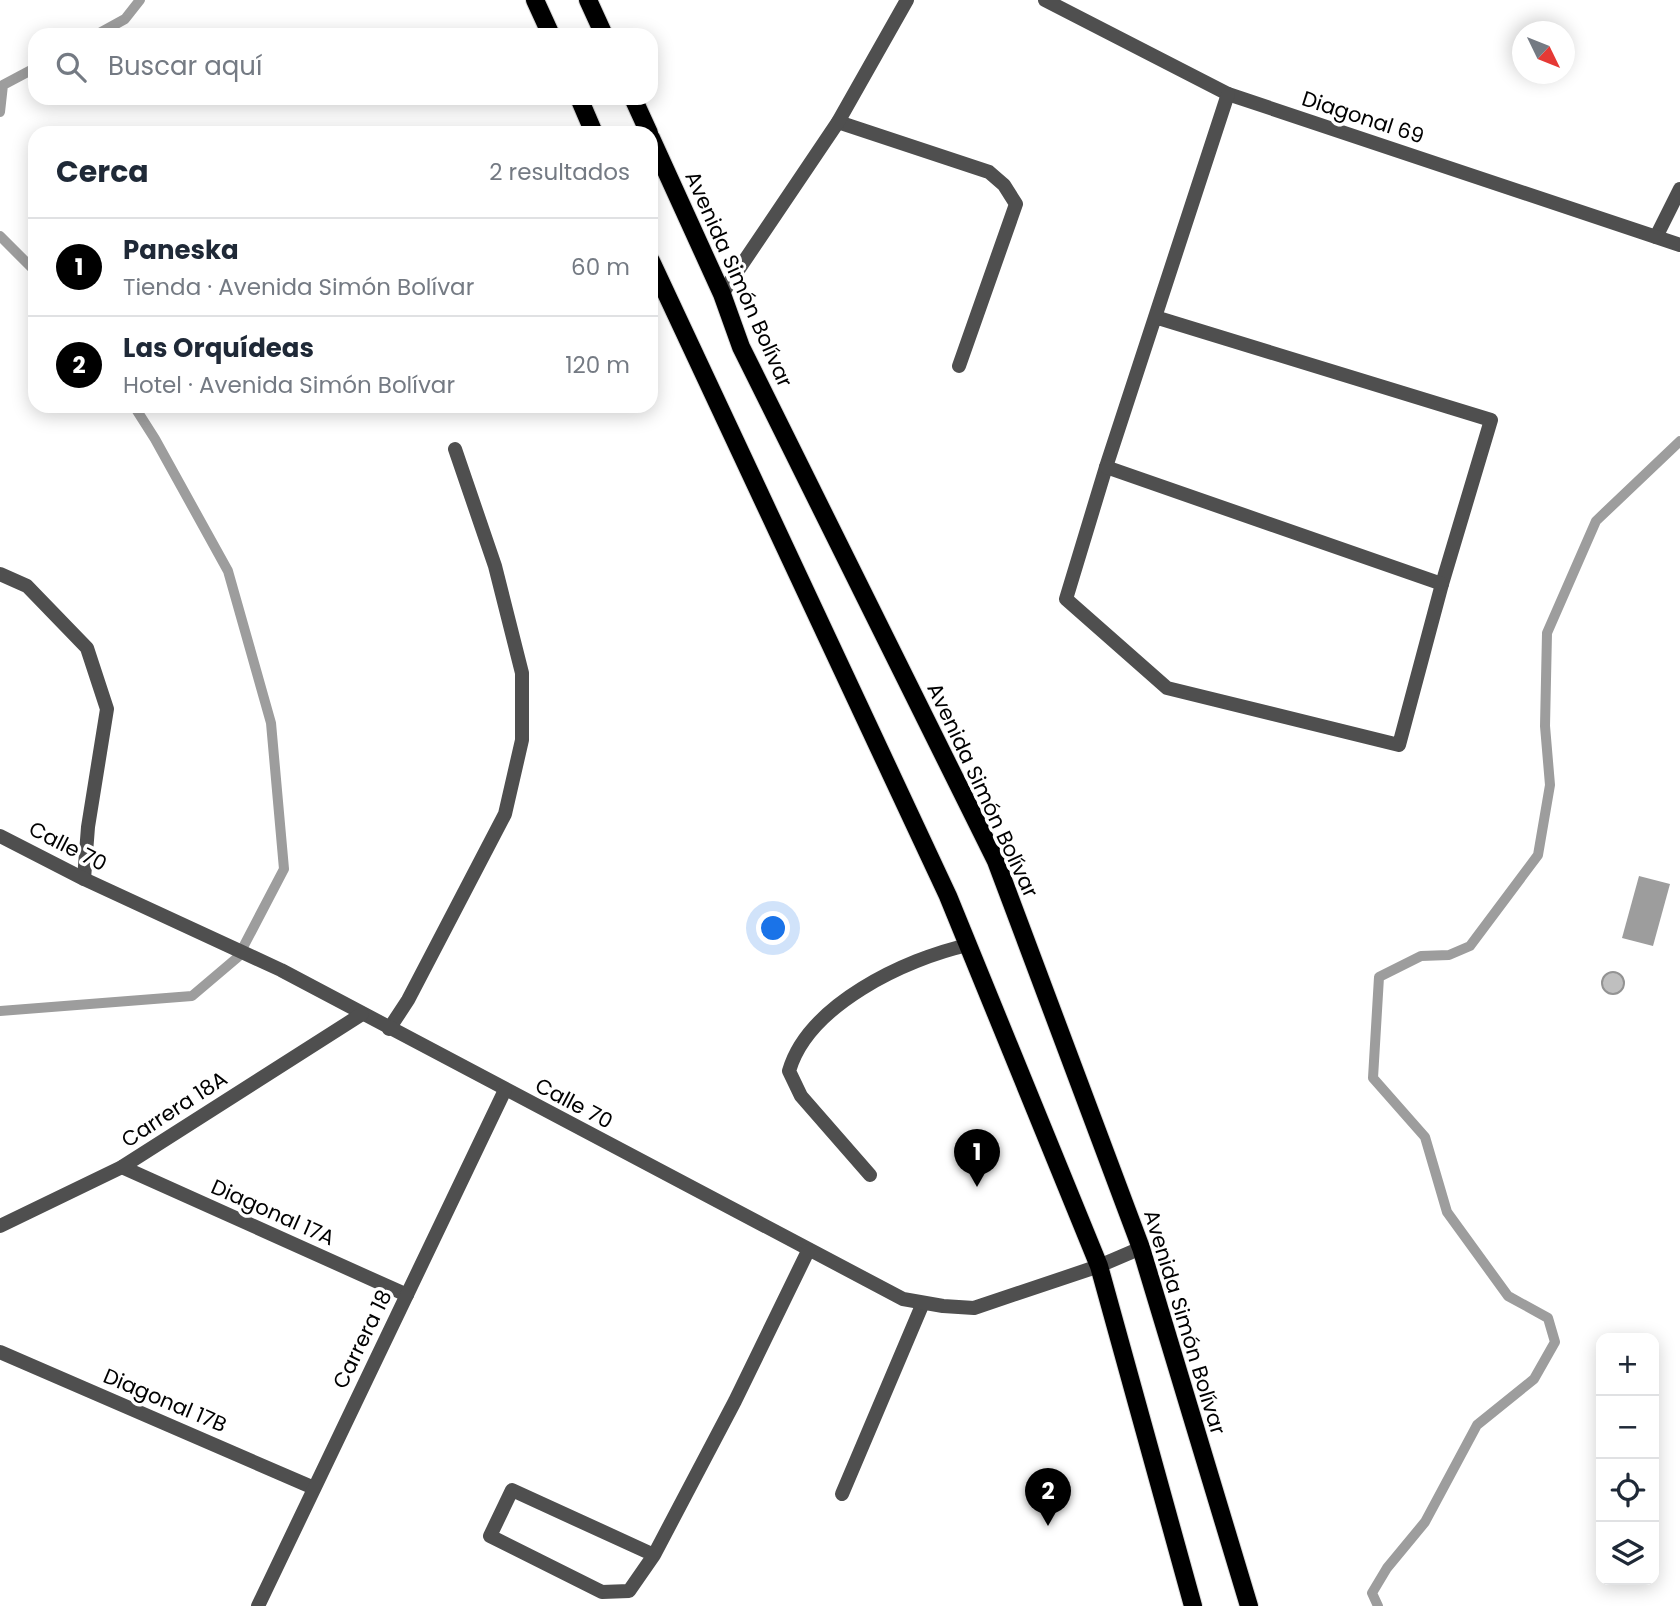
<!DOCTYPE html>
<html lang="es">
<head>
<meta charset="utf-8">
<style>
	:root { --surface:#fff; --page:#f2f2f3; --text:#1f2937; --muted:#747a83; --line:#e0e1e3; --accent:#000 }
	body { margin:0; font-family:Poppins,sans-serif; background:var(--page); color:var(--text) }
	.controls { position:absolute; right:21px; bottom:21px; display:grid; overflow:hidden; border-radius:14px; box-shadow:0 4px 18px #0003 }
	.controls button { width:63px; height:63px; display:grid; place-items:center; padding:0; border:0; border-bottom:2px solid var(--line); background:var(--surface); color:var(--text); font:35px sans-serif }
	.compass { position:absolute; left:1512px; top:21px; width:63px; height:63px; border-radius:50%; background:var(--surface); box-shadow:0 4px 18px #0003; rotate:133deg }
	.you { position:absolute; left:774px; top:929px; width:24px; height:24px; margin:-18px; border:5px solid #fff; border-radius:50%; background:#1a73e8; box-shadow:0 0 0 10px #1a73e833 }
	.badge { display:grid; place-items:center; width:46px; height:46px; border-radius:50%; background:var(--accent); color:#fff; font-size:23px; font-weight:700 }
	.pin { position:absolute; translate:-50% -58px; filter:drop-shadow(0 2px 4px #0008) }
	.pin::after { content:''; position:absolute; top:37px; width:24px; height:21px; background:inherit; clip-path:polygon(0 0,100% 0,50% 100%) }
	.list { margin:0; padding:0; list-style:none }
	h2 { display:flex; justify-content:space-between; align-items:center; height:91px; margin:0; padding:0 28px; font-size:30px }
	h2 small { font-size:23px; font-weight:400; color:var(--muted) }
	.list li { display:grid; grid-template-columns:46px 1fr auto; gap:21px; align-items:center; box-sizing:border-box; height:98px; padding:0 28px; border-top:2px solid var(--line) }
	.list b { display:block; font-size:26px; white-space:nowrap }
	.list p { margin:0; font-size:23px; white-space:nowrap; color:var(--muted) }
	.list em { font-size:23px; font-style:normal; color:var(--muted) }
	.icon { flex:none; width:38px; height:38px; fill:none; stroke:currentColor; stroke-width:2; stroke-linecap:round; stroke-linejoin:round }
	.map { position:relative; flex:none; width:1680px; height:1606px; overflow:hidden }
	.search { position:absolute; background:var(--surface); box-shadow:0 4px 18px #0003; left:28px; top:28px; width:630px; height:77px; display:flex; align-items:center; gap:18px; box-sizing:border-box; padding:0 24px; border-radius:21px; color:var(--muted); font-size:26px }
	.panel { position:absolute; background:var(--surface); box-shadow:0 4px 18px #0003; left:28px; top:126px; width:630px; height:287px; border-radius:21px }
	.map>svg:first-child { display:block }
	.water { fill:#9d9d9d }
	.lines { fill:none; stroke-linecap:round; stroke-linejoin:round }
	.stream { stroke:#9d9d9d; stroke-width:10 }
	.building { fill:#bfbfbf; stroke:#939393; stroke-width:2 }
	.primary-casing { stroke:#dbdbdb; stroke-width:20 }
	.service { stroke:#4f4f4f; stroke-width:14 }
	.minor { stroke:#4f4f4f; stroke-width:14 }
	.primary { stroke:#000; stroke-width:18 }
	.labels { text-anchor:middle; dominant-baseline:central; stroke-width:7; stroke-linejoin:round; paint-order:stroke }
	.street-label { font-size:21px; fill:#000; stroke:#fff }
</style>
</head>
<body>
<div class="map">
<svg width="1680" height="1606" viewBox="0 0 1680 1606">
	<rect width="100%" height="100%" fill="#fff"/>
	<polygon class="water" points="1639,876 1670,884 1653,946 1622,938"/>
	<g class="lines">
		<g class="stream">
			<polyline points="96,35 125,19 140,0"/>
			<polyline points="0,112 3,85 35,68"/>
			<polyline points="0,236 35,271"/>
			<polyline points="0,1011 192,996 238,957 284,869 271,723 228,571 155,439 134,406"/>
			<polyline points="1378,1606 1372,1593 1387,1568 1425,1522 1477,1425 1534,1379 1555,1342 1548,1318 1508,1296 1447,1212 1425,1137 1373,1078 1379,977 1421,956 1449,955 1470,946 1538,855 1550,785 1545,726 1547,633 1596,521 1680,441"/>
		</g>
	</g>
	<circle class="building" cx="1613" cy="983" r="11"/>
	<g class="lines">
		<defs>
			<g id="primary">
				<polyline points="535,0 551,35"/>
				<polyline points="588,0 604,35"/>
				<polyline points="579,98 594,133"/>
				<polyline points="633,98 649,133"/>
				<polyline points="651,138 722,294 741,347 996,861 1141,1248 1249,1606"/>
				<polyline points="651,261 948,896 1099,1266 1193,1606"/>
			</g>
		</defs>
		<use href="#primary" class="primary-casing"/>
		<g class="service">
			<polyline points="838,122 989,172 1004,185 1016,204 959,366"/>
			<polyline points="1656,237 1680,189"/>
			<polyline points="0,574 27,586 87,648 107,709 88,827 84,879"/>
			<polyline points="389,1029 408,1000 505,814 522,740 522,673 495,566 455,449"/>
			<path d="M 870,1175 L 801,1096 L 789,1071 C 808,1005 905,959 968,945"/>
			<polyline points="842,1494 923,1303"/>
		</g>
		<g class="minor">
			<polyline points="1045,0 1228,94 1680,245"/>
			<polyline points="722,294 838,122 907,0"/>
			<polyline points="1155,317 1491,420 1442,584 1399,745 1167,688 1066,599 1106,467 1228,94"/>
			<polyline points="1106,467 1442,584"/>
			<polyline points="0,836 84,879 281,970 903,1299 943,1306 974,1308 1099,1266 1141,1248"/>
			<polyline points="122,1167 407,1295"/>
			<polyline points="0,1226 122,1167 362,1014"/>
			<polyline points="0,1352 314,1488"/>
			<polyline points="654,1555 512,1490 490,1536 602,1592 629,1591 654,1555 735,1401 808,1251"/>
			<polyline points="258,1606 505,1090"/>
		</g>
		<use href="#primary" class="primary"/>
	</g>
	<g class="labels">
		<g class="street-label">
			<text transform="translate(1363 117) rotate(18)">Diagonal 69</text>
			<text transform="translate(739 279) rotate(66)">Avenida Simón Bolívar</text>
			<text transform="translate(983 790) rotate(65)">Avenida Simón Bolívar</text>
			<text transform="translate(68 846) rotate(27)">Calle 70</text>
			<text transform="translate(574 1103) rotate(28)">Calle 70</text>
			<text transform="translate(174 1109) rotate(-33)">Carrera 18A</text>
			<text transform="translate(273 1212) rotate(24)">Diagonal 17A</text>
			<text transform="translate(1185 1322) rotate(73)">Avenida Simón Bolívar</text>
			<text transform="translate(362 1339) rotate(-64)">Carrera 18</text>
			<text transform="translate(165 1400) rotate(23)">Diagonal 17B</text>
		</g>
	</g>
</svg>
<div class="controls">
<button>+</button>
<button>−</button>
<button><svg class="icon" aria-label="locate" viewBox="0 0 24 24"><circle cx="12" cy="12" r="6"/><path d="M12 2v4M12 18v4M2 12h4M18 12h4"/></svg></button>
<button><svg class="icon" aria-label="layers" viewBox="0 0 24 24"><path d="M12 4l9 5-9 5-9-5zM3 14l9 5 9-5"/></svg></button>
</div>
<svg class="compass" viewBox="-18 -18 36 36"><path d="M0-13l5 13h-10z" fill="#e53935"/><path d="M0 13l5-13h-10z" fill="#747a83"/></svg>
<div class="you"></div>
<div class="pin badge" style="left:977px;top:1187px">1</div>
<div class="pin badge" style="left:1048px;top:1526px">2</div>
<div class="search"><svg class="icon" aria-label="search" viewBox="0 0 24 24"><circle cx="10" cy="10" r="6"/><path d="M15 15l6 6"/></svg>Buscar aquí</div>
<section class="panel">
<h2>Cerca<small>2 resultados</small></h2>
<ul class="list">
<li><span class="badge">1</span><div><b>Paneska</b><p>Tienda · Avenida Simón Bolívar</p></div><em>60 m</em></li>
<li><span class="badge">2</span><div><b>Las Orquídeas</b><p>Hotel · Avenida Simón Bolívar</p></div><em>120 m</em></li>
</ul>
</section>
</div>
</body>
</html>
